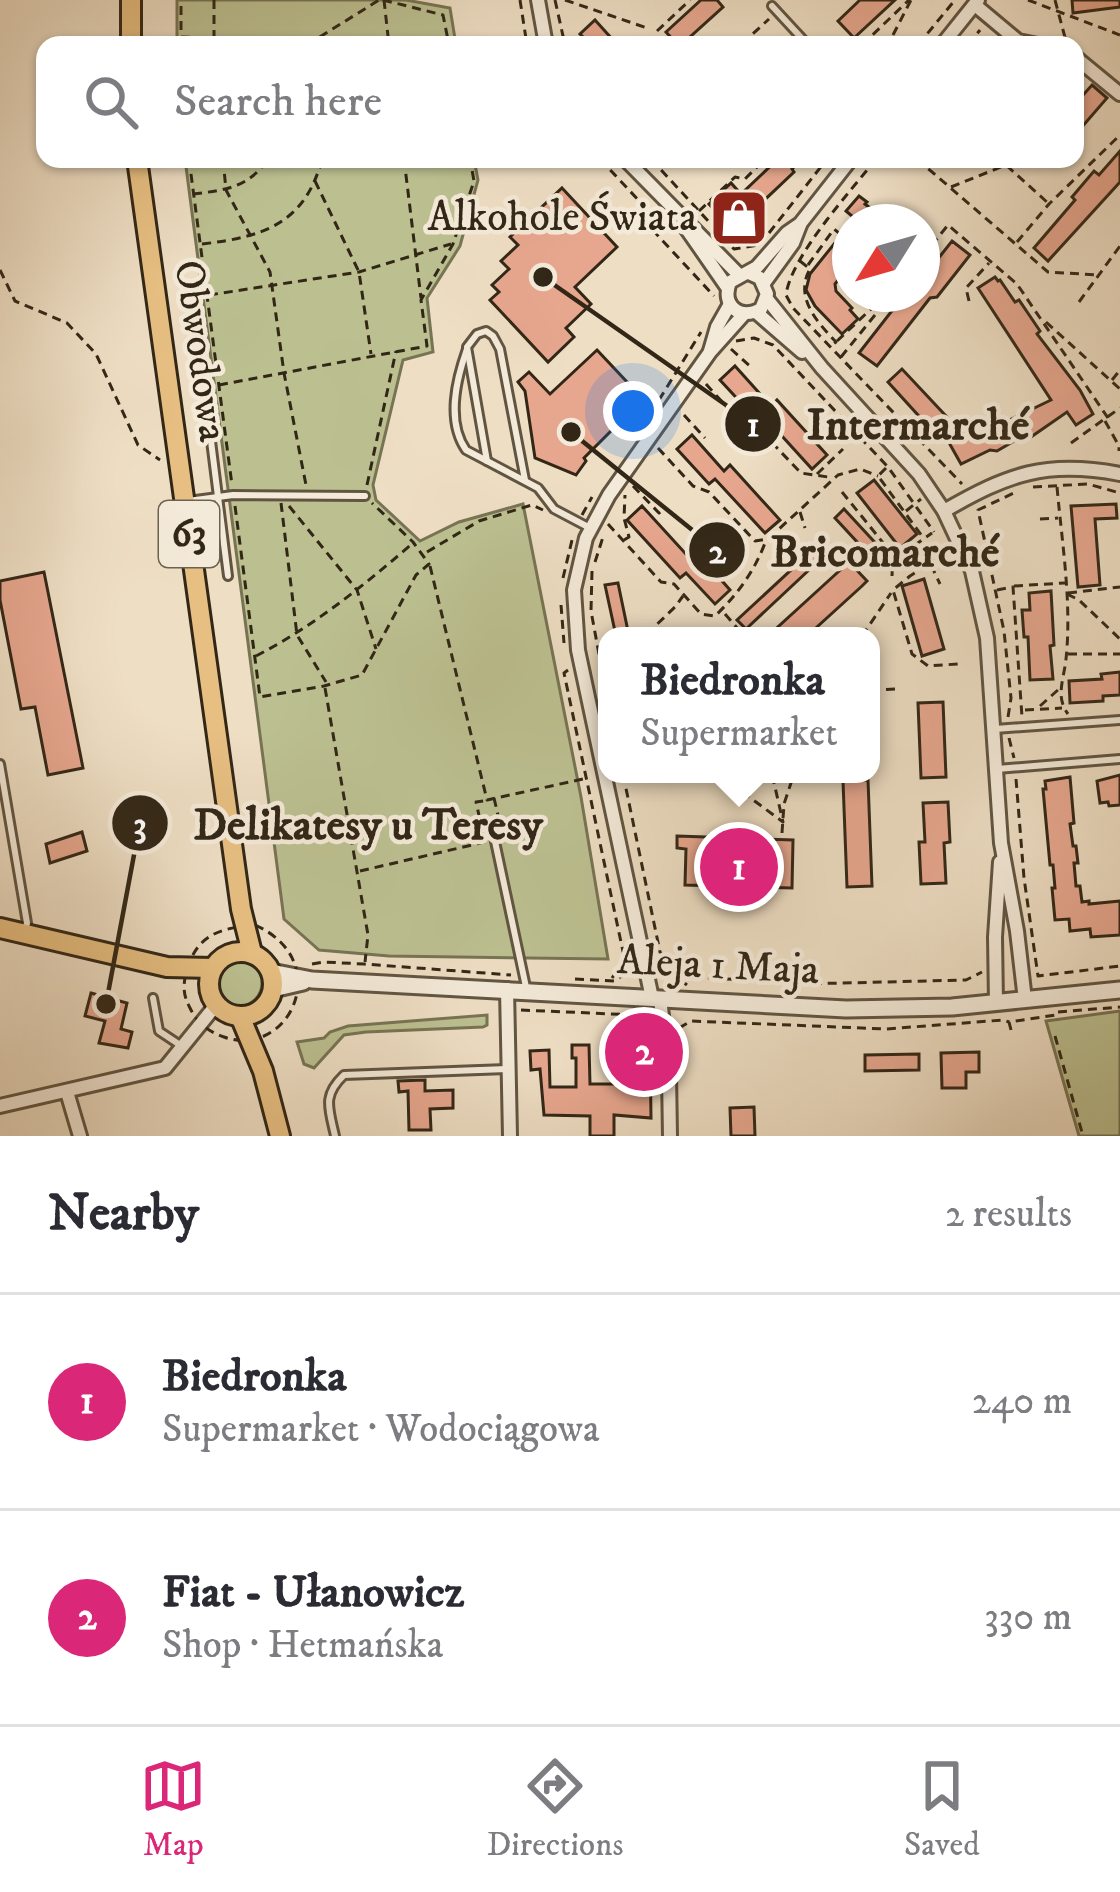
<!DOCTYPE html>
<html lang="en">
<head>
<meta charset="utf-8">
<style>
	:root { --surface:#fff; --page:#f7f7f7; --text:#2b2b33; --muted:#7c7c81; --line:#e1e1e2; --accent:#db2777 }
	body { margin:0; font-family:"IM FELL DW Pica",serif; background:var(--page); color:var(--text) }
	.compass { position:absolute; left:832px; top:204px; width:108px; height:108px; border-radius:50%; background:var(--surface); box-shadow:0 3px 9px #0004; rotate:233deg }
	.you { position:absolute; left:633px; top:411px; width:42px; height:42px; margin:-30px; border:9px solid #fff; border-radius:50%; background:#1a73e8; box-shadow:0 0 0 18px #1a73e833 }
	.badge { display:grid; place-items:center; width:78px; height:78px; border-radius:50%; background:var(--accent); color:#fff; font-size:39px; font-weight:700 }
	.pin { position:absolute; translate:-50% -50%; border:6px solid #fff; box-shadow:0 3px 12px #0006 }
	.popup { position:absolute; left:598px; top:627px; width:282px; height:156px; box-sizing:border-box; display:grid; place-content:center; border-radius:24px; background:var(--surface); filter:drop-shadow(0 3px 9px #0005); font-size:39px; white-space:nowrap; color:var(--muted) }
	.popup b { font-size:45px; color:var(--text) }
	.popup::after { content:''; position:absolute; left:50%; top:100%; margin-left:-24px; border:24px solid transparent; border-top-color:var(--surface) }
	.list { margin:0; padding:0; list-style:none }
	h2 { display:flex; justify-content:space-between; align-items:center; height:156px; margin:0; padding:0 48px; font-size:51px }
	h2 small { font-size:39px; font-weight:400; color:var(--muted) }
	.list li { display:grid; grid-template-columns:78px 1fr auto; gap:36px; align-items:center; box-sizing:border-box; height:216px; padding:0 48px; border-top:3px solid var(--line) }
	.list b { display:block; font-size:45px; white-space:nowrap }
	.list p { margin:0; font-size:39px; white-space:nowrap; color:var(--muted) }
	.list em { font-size:39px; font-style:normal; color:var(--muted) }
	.icon { flex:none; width:66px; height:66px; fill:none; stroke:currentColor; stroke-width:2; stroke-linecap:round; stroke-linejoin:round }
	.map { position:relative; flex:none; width:1120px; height:1136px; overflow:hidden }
	.search { position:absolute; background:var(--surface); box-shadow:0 3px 9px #0004; left:36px; right:36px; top:36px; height:132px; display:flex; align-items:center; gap:30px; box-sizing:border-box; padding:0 42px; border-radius:24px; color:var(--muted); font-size:45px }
	.sheet { height:588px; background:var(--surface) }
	nav { display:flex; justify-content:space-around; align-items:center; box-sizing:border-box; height:168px; border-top:3px solid var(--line); background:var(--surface); font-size:33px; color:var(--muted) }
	nav a { display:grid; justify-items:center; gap:6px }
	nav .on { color:var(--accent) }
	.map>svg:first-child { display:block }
	.green { fill:#bcc091; stroke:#777454; stroke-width:3 }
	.building { fill:#e7a78f; stroke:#322717; stroke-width:3 }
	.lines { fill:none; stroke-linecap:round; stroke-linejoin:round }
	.service-casing { stroke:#615542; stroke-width:12 }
	.minor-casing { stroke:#615542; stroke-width:18 }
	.tertiary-casing { stroke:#615542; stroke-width:21 }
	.primary-casing { stroke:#322717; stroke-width:24 }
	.path { stroke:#322717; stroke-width:3; stroke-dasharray:9 6; stroke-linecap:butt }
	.service { stroke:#f4ead9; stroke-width:6 }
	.minor { stroke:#f4ead9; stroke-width:12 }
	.tertiary { stroke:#f4ead9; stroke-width:15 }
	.primary { stroke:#e7bf82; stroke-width:18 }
	.labels { text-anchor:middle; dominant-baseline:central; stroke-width:9; stroke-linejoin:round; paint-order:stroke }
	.shield { fill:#f4ead9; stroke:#6c6251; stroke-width:3 }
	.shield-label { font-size:39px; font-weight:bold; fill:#322717 }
	.poi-label { font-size:42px; fill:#322717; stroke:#f4ead9; text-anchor:end }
	.street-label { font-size:42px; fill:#322717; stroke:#f4ead9 }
	.leader { fill:none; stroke:#322717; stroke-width:4.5 }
	.callout-dot { fill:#322717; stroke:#f4ead9; stroke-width:4.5 }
	.mark-label { font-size:36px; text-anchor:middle; font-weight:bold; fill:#fff }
	.callout-label { font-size:45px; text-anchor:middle; font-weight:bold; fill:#322717; stroke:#f4ead9; stroke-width:9; stroke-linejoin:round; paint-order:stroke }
</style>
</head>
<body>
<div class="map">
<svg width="1120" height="1136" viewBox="0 0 1120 1136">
	<rect width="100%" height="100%" fill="#eedec4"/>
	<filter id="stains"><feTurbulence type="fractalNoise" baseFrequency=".00167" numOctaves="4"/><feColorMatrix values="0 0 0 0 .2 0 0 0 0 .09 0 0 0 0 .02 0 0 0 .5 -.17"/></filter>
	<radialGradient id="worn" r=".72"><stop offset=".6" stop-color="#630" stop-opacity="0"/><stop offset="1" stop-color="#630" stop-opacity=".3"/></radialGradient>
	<g class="green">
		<polygon points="177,0 406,0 450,8 456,45 177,45"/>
		<polygon points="185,159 474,159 478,180 460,246 427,298 433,352 403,360 373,485 376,500 420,541 459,522 523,504 581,797 608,959 389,956 319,950 284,919"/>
		<circle cx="239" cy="983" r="23"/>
		<polygon points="1120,1011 1120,1136 1079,1136 1046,1021"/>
		<polygon points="487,1015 487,1025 483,1027 366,1032 344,1035 314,1068 304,1064 297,1042 324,1038 330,1032 348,1026"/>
	</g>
	<g class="building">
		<polygon points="701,0 717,0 723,7 681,45 678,45 666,32"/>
		<polygon points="860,0 895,0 854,38 838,21"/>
		<polygon points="1072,0 1120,0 1120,7 1073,13"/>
		<polygon points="595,20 613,40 608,45 591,45 580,34"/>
		<polygon points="1092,85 1107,98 1075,135 1075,104"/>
		<polygon points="1120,151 1120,182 1048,261 1034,248 1075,200 1072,197 1094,171 1099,175"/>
		<polygon points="778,159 802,159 792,169 794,172 755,209 762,217 749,229 732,229 709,204 731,183 741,194"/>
		<polygon points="562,188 617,247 575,287 591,304 566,328 574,337 548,362 490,300 499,292 492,285 509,269 501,261 518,245 510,237"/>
		<polygon points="859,196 867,202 865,204 888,222 859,222 846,211"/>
		<polygon points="952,241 970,255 937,297 930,298 877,366 859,353 905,294 922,294 922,271 926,274"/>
		<polygon points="834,244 850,257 844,268 846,270 835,284 836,291 852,308 850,310 858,319 842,334 815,306 806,290 810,274"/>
		<polygon points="995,277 998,281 1000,280 1015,302 1019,300 1040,331 1037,334 1080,390 1093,414 1076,425 1067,412 1028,439 1021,437 997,451 990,450 961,464 943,432 938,437 888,382 902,369 962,433 967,430 970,436 999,420 1001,424 1051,400 978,288"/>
		<polygon points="597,350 628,383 621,390 636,406 584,458 586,461 576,475 535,458 525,391 518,382 529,372 550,394"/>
		<polygon points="735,366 771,406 777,400 827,455 812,469 762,414 756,419 720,380"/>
		<polygon points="692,435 724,471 730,465 780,520 765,533 715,479 709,484 677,449"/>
		<polygon points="874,480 917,534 900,548 857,493"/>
		<polygon points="1116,504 1117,518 1095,519 1100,585 1078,587 1071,506"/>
		<polygon points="642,506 695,564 702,558 730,590 715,604 686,573 680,578 627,520"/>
		<polygon points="844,509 881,549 872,558 835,518"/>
		<polygon points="817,546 825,555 746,629 737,620"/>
		<polygon points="849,562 867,581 862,586 807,636 768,636"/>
		<polygon points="44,572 83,768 48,775 35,707 21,709 0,600 0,581"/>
		<polygon points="924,579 944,649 922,656 902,586"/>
		<polygon points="618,583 629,636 616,636 605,585"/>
		<polygon points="1051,591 1054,645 1050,646 1053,679 1030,680 1028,637 1024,637 1022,610 1030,610 1029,593"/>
		<polygon points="1120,672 1120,695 1103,696 1103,701 1070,703 1069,681 1102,679 1101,674"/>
		<polygon points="943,702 946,777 921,778 918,703"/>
		<polygon points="1120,775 1120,805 1109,806 1108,802 1100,803 1097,781"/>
		<polygon points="1070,777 1074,823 1070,824 1073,846 1076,846 1078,863 1074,863 1076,886 1080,886 1082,902 1089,901 1089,904 1120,901 1120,935 1091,937 1090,929 1070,931 1069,919 1055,920 1052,888 1055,888 1053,865 1050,865 1043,789 1046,789 1045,781"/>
		<polygon points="868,780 872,886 847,887 843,781"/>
		<polygon points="948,802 950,842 944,843 946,883 921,884 919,842 925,842 923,803"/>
		<polygon points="82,832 87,851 50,863 46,844"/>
		<polygon points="677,836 793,840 792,888 685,885 686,849 677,848"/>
		<polygon points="91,993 127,1003 121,1029 132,1032 128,1048 99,1043 105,1021 85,1016"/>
		<polygon points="572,1045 589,1045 590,1084 626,1084 626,1045 650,1045 651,1118 614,1115 614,1136 590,1136 590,1116 544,1115 540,1069 531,1070 530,1051 549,1050 550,1087 576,1087 576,1058 572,1058"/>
		<polygon points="979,1052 979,1072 966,1072 966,1088 942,1088 941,1053"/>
		<polygon points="919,1054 919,1070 865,1071 865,1055"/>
		<polygon points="425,1080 425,1091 453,1090 453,1108 430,1109 431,1130 409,1130 408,1091 399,1092 398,1081"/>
		<polygon points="754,1107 755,1136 731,1136 730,1108"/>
	</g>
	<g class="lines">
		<defs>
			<g id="service">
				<polyline points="772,6 808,45"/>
				<path d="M 467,349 C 456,380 446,421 466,450 L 538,488 L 554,509 L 590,528"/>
				<polyline points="210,433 228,576"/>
				<polyline points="487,461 467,347 477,334 486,331 493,336 500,349 525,480"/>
				<polyline points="188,501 233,495 365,496"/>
				<polyline points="995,729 1120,720"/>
				<polyline points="0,764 27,923 25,931"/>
				<polyline points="997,769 1120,759"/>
				<polyline points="493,832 526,987"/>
				<polyline points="153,998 159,1031 180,1045"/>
				<path d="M 335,1136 C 329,1108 322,1096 344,1075 L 507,1069"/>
			</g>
			<g id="minor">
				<polyline points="538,0 546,45"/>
				<polyline points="975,5 1018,41 1038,45"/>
				<polyline points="942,45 978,0"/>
				<polyline points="1075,57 1120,94"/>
				<polyline points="625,159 739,275"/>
				<polyline points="684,225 727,287"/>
				<path d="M 749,273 L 760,278 L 767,294 L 761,309 C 739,321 721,305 730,282 L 757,267 L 787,233 L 800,224 L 851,159"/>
				<polyline points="764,283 793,243 800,225"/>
				<polyline points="767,299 822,368 919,474 944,511 972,571 987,638 1001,843 1017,931 1025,1000"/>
				<polyline points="756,312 802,352"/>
				<polyline points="710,351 717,327 730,304"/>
				<path d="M 944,511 C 1008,474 1046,460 1120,474"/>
				<polyline points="507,989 510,1136"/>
				<polyline points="652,998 578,650 574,590 586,538 609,495 710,352 744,314"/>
				<polyline points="660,999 669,1074 670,1136"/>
				<polyline points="996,1003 995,937 1000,862"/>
				<polyline points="67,1092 80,1136"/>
				<polyline points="0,1106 165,1068 216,1005"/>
			</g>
			<g id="tertiary">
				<polyline points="271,972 312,980 846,1009 952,1007 1120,990"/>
				<polyline points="273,989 303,982"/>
			</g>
			<g id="primary">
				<polyline points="131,45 131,0"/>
				<polyline points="137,159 241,909 252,953"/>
				<polyline points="0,928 167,967 213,968"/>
				<circle cx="241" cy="984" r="32"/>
				<polyline points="240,1016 263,1071 280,1136"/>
			</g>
		</defs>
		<use href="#service" class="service-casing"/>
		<use href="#minor" class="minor-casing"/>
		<use href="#tertiary" class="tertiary-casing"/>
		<use href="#primary" class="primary-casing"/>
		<g class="path">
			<polyline points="214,0 214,45"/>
			<polyline points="383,0 443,15 449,45"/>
			<polyline points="384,0 389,45"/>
			<polyline points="520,0 527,45"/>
			<polyline points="555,0 565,45"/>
			<polyline points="565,0 650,29"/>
			<polyline points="1028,0 1120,35"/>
			<polyline points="1055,0 1067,45"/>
			<polyline points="657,31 690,0"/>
			<polyline points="893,35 911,0"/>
			<polyline points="181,37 240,39 268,45"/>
			<polyline points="181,45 181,0"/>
			<polyline points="307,45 379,0"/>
			<polyline points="744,45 745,41 769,19"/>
			<polyline points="862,45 909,0"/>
			<polyline points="918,45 955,0"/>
			<polyline points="968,45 980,30"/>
			<polyline points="189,159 232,485"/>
			<polyline points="223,159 226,190 270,272 284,373 306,485"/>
			<polyline points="404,159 421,298"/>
			<polyline points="600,159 643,205 648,225 714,296"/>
			<polyline points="651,159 734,249 759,245"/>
			<path d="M 876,159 C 851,191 791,256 786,295 L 793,308 L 962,484"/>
			<polyline points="917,159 1048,272 1098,275"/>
			<polyline points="315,181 359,272 371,354"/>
			<polyline points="951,187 1006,165 1048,203"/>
			<path d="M 193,194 C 226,190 248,188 268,159"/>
			<polyline points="699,211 735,177 745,179 765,159"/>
			<polyline points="769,233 827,159"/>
			<polyline points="721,235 765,235"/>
			<polyline points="1017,242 1049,204 1120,135"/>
			<path d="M 202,244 C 263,237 305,224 322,159"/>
			<polyline points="922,257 948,225 1017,284 1108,418"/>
			<path d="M 800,261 L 810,269 C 794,297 817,322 836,342 L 831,346"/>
			<polyline points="808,265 834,229 850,242"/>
			<polyline points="0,270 15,301 67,323 96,354 138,445 160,460"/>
			<polyline points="209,295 359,272 451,244"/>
			<polyline points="969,301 966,288 989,263"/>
			<polyline points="1079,302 1120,246"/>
			<polyline points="1046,322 1120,389"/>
			<polyline points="736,341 754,338 773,345 888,467 934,532"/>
			<polyline points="837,341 871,309"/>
			<polyline points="731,349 751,367"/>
			<polyline points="841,357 892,294"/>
			<polyline points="1112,380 1120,370"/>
			<polyline points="706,384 741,423 757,427 801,473 828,477"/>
			<polyline points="219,385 427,346 421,300 453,244 474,181 470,159"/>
			<polyline points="659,400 701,332"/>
			<polyline points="684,415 705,438"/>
			<polyline points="1105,421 1119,446 1119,451"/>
			<polyline points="1071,443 1120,408"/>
			<polyline points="658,448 693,486 709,492 755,541 768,539 838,475 860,469 878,476"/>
			<polyline points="886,468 878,476 922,536"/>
			<polyline points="817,474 843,449"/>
			<polyline points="367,485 396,351"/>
			<polyline points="633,486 659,513 666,507"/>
			<polyline points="1033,487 1088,484 1120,493"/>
			<path d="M 1057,487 C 1062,543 1072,603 1066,659 C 1064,679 1055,697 1068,714"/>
			<polyline points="842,492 893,555 901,555 932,533"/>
			<polyline points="281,503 297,635 326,682"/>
			<polyline points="235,506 260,697 324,686 362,675 416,575 429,564 413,542 372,503"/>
			<polyline points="289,506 357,590 376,649"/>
			<polyline points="906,511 921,499"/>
			<polyline points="800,512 805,528"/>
			<polyline points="582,515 592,497"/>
			<polyline points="1040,519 1058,518"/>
			<path d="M 608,524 L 661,582 L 674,584 L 701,614 L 715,616 C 737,595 754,572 765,543"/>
			<polyline points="770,539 794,538"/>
			<polyline points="624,540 629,537 624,518 625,495"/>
			<polyline points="427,552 479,521 532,505 543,510"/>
			<polyline points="940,557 910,576 893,590 912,654 928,666 958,664"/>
			<polyline points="595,562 603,537"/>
			<polyline points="931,565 940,584"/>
			<polyline points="430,566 487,800 583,779"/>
			<polyline points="592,571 591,611 607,697"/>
			<polyline points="892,576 893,555"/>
			<polyline points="563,578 572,540"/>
			<polyline points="1014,586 1065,583"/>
			<polyline points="997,590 1013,587 1022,717"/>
			<polyline points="1068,593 1120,587"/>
			<polyline points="1067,594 1079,600 1120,639"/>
			<polyline points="561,605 564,643"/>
			<polyline points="725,614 744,636"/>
			<polyline points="651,636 651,630 675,607 683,596"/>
			<polyline points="862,636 891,593"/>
			<polyline points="1068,654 1120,654"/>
			<path d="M 256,656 C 314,626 363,586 413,543"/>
			<polyline points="568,670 564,673 625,961"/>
			<polyline points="325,688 368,935 365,962"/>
			<polyline points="871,690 897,689"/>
			<polyline points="1040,706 1059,689"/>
			<polyline points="1025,710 1062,708"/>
			<polyline points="1008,717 1011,698 1004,631 978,510 1018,491"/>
			<polyline points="1009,738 1014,758"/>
			<polyline points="623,774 660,952 683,976 802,984 966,980 982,972"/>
			<polyline points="718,774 783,822 772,774"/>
			<polyline points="1016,779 1024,878 1038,976 1120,966"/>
			<polyline points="494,798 501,828"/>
			<polyline points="483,833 476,802 484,801"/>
			<polyline points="782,833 784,804 794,774"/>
			<polyline points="360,871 485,842"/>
			<path d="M 255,925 C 336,961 289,1060 224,1037 C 209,1032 197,1023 190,1008 C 183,995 183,986 186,973 C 196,935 219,928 255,925 Z"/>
			<polyline points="312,964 324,962 364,964 511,975"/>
			<polyline points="661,965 687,985"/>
			<polyline points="612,978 624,961"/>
			<polyline points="575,979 614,981 633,969"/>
			<polyline points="521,1010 636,1015 651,1027"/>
			<polyline points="1058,1012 1120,1007"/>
			<polyline points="679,1028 691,1021 886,1029 1003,1020 1009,1022"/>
			<polyline points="1011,1030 1009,1022 1056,1015"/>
			<polyline points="1055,1036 1083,1136"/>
		</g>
		<use href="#service" class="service"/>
		<use href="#minor" class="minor"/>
		<use href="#tertiary" class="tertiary"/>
		<use href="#primary" class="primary"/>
	</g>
	<defs>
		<symbol id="shop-square" viewBox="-11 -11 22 22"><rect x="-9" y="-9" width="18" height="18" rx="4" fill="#8f2418" stroke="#f4ead9"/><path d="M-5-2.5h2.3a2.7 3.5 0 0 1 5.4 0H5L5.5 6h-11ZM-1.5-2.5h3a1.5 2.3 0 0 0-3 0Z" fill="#fff"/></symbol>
	</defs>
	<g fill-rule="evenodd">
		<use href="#shop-square" x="706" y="185" width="66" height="66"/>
	</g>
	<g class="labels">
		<rect class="shield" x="159" y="501" width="60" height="66" rx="9"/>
		<g class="shield-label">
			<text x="189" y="534">63</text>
		</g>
		<g class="poi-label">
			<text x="697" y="218">Alkohole Świata</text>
		</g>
		<g class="street-label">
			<text transform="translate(200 351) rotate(82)">Obwodowa</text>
			<text transform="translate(718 966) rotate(3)">Aleja 1 Maja</text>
		</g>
	</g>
	<path class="leader" d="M543 277L753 424M571 432L717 550M106 1004L140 823"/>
	<g class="callout-dot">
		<circle cx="543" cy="277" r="12"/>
		<circle cx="571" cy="432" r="12"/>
		<circle cx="106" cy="1004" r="12"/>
		<circle cx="753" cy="424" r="30"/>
		<circle cx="717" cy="550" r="30"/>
		<circle cx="140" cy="823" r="30"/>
	</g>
	<g class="mark-label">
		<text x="753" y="436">1</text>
		<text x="717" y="563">2</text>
		<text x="140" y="836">3</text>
	</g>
	<g class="callout-label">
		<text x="918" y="439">Intermarché</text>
		<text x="885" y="566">Bricomarché</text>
		<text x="368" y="839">Delikatesy u Teresy</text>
	</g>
	<rect width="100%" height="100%" filter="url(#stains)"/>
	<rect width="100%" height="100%" fill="url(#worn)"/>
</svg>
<svg class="compass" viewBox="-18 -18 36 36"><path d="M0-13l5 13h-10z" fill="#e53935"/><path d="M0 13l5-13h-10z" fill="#7c7c81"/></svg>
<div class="you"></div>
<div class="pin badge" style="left:739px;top:867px">1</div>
<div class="popup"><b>Biedronka</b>Supermarket</div>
<div class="pin badge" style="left:644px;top:1052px">2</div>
<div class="search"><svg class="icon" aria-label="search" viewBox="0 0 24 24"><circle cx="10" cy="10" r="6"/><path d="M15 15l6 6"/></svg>Search here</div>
</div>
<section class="sheet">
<h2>Nearby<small>2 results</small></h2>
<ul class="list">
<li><span class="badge">1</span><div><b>Biedronka</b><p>Supermarket · Wodociągowa</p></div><em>240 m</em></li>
<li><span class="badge">2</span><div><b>Fiat - Ułanowicz</b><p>Shop · Hetmańska</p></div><em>330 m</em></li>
</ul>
</section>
<nav>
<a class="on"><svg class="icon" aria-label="map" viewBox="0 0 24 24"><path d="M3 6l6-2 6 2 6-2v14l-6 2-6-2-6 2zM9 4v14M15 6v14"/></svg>Map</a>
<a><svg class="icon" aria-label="directions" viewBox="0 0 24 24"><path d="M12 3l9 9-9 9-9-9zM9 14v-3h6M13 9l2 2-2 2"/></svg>Directions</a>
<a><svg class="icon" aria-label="saved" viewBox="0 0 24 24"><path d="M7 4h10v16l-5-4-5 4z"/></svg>Saved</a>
</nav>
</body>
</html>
